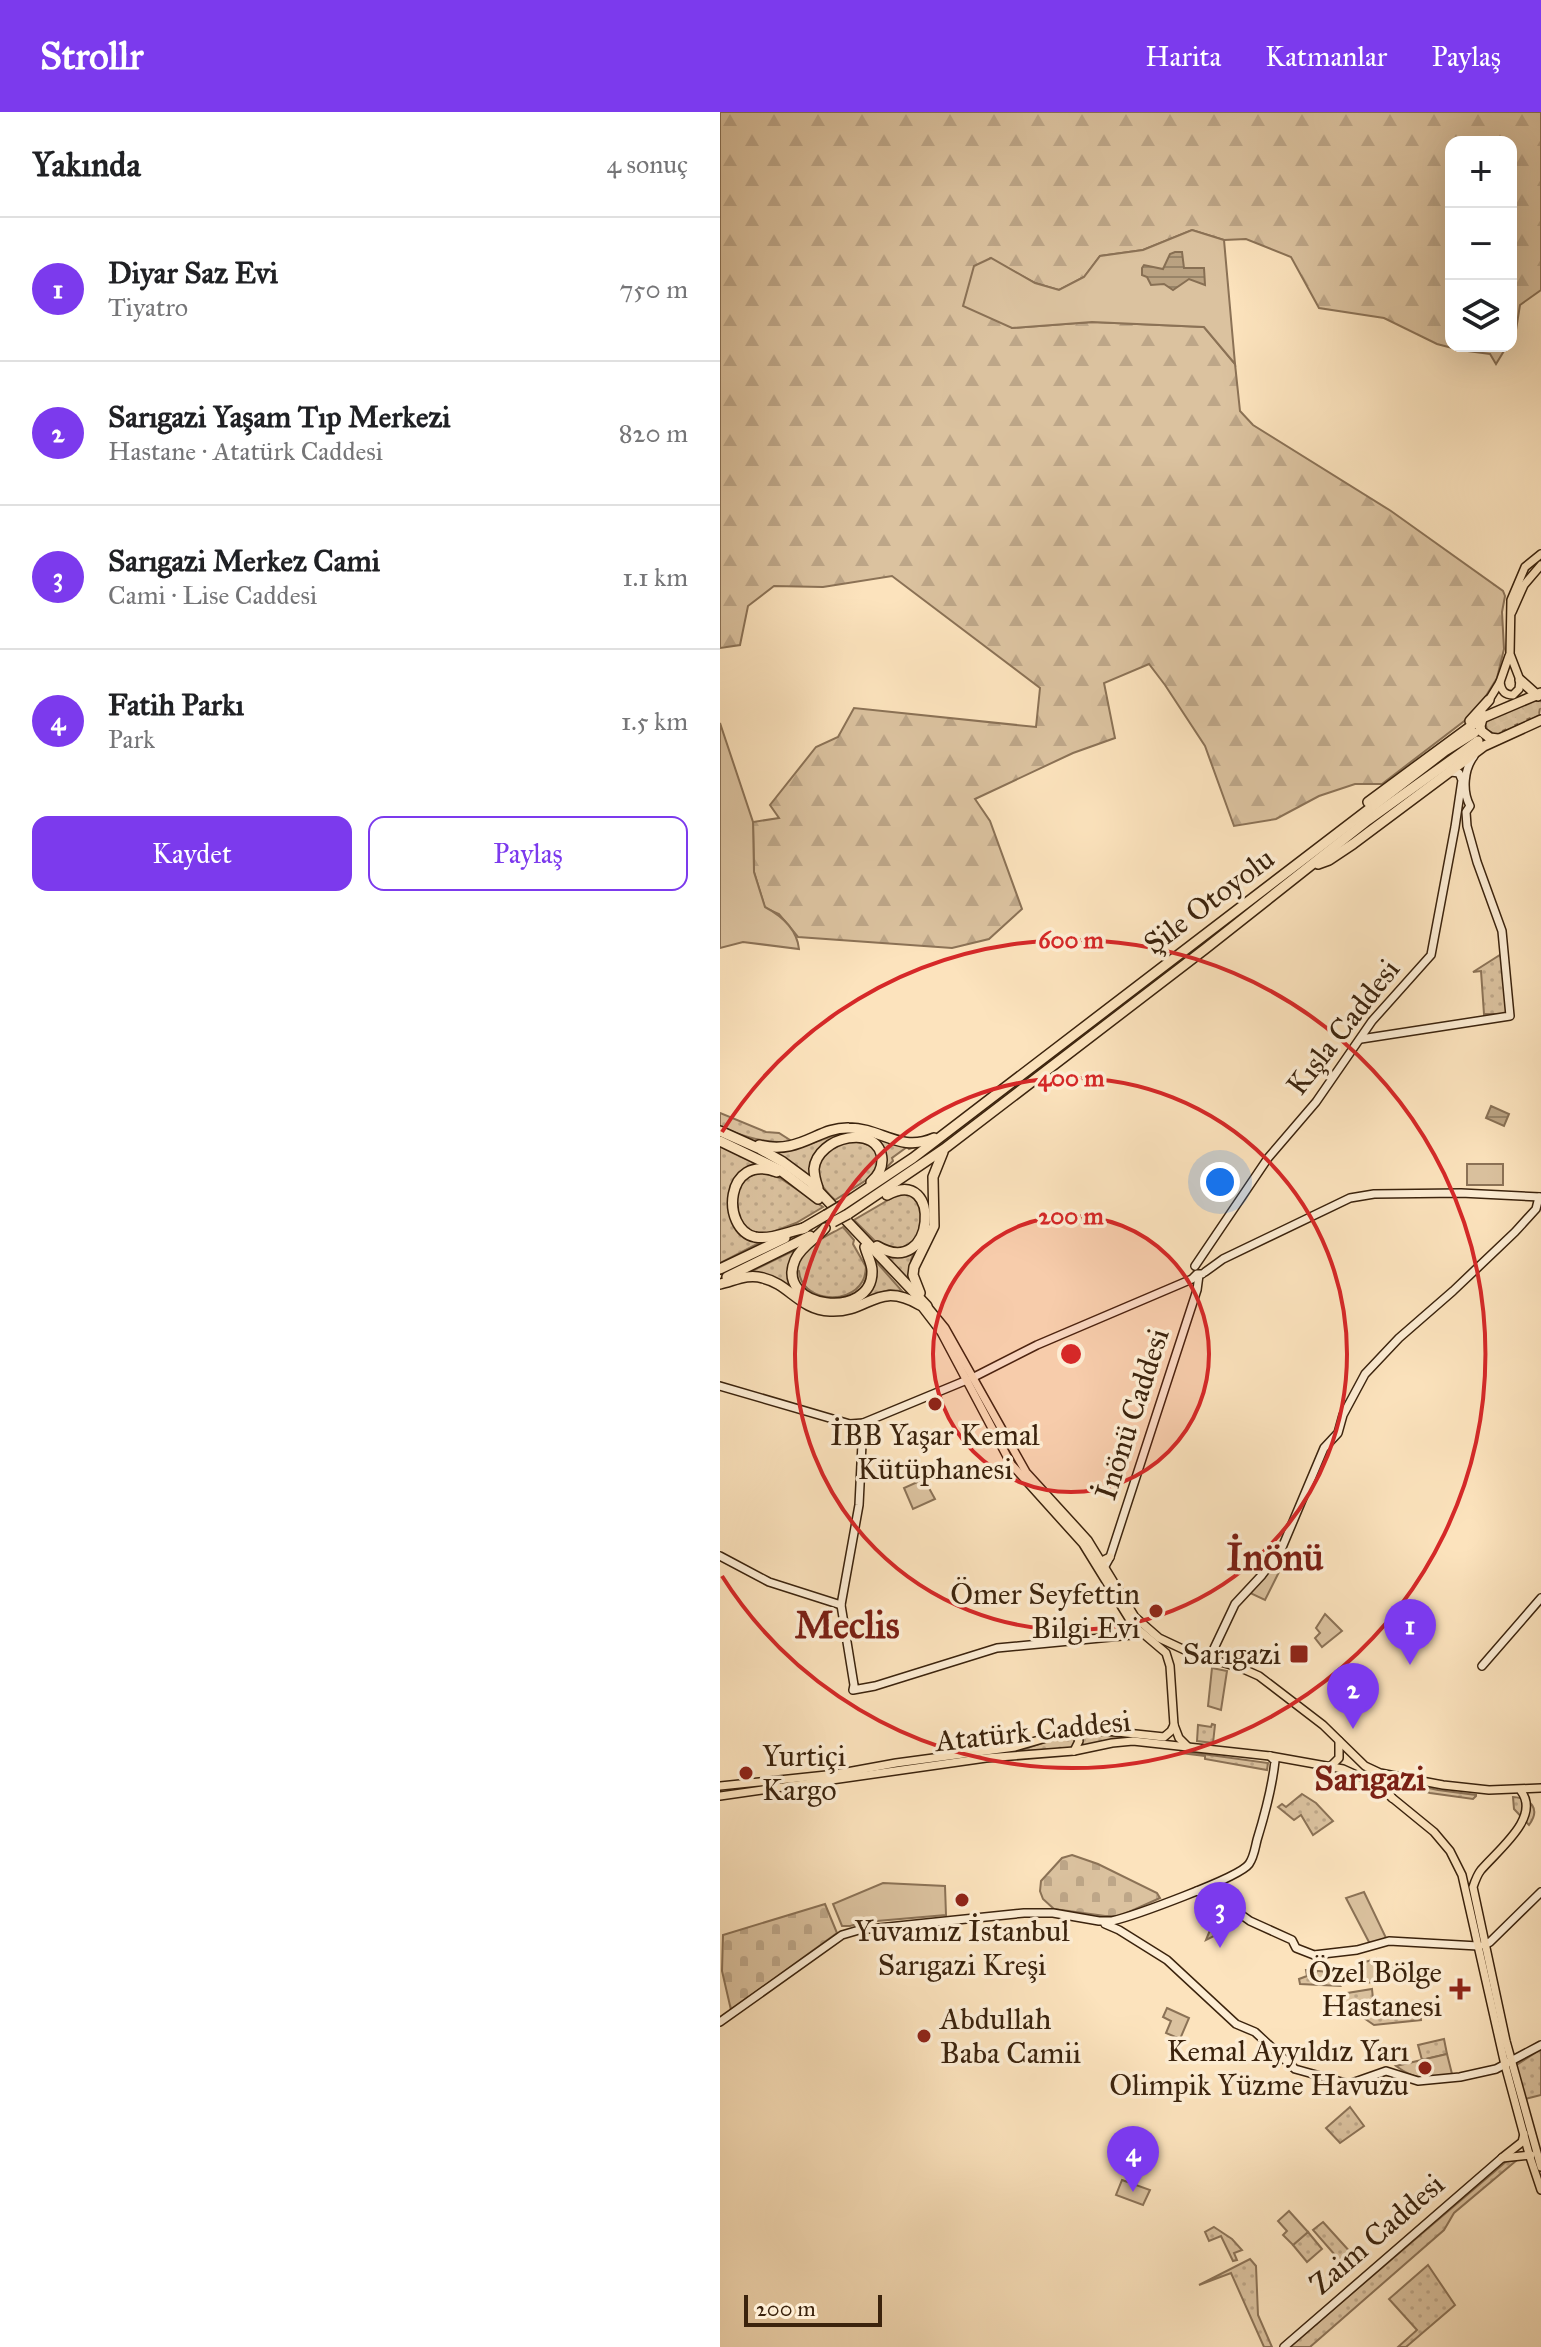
<!DOCTYPE html>
<html lang="tr">
<head>
<meta charset="utf-8">
<style>
	:root { --surface:#fff; --page:#f6f6f6; --text:#202124; --muted:#757577; --line:#e0e0e0; --accent:#7c3aed }
	body { margin:0; font-family:"IM FELL Great Primer",serif; background:var(--page); color:var(--text) }
	.controls { position:absolute; right:24px; top:24px; display:grid; overflow:hidden; border-radius:16px; box-shadow:0 8px 32px #0002 }
	.controls button { width:72px; height:72px; display:grid; place-items:center; padding:0; border:0; border-bottom:2px solid var(--line); background:var(--surface); color:var(--text); font:40px sans-serif }
	.scale { position:absolute; left:24px; bottom:20px; width:138px; box-sizing:border-box; padding-left:8px; border:4px solid #3b230d; border-top:0; font-size:22px; line-height:28px; white-space:nowrap; color:#3b230d; -webkit-text-stroke:6px #fdedd4; paint-order:stroke }
	.you { position:absolute; left:500px; top:1070px; width:28px; height:28px; margin:-20px; border:6px solid #fff; border-radius:50%; background:#1a73e8; box-shadow:0 0 0 12px #1a73e833 }
	.badge { display:grid; place-items:center; width:52px; height:52px; border-radius:50%; background:var(--accent); color:#fff; font-size:26px; font-weight:700 }
	.pin { position:absolute; translate:-50% -66px; filter:drop-shadow(0 2px 4px #0008) }
	.pin::after { content:''; position:absolute; top:42px; width:28px; height:24px; background:inherit; clip-path:polygon(0 0,100% 0,50% 100%) }
	.list { margin:0; padding:0; list-style:none }
	h2 { display:flex; justify-content:space-between; align-items:center; height:104px; margin:0; padding:0 32px; font-size:34px }
	h2 small { font-size:26px; font-weight:400; color:var(--muted) }
	.list li { display:grid; grid-template-columns:52px 1fr auto; gap:24px; align-items:center; box-sizing:border-box; height:144px; padding:0 32px; border-top:2px solid var(--line) }
	.list b { display:block; font-size:30px; white-space:nowrap }
	.list p { margin:0; font-size:26px; white-space:nowrap; color:var(--muted) }
	.list em { font-size:26px; font-style:normal; color:var(--muted) }
	.actions { display:flex; gap:16px; padding:24px 32px }
	.actions a { flex:1; padding:18px 0; border:2px solid var(--accent); border-radius:16px; text-align:center; font-size:28px; color:var(--accent) }
	.actions .main { background:var(--accent); color:#fff }
	.icon { flex:none; width:44px; height:44px; fill:none; stroke:currentColor; stroke-width:2; stroke-linecap:round; stroke-linejoin:round }
	.map { position:relative; flex:none; width:821px; height:2235px; overflow:hidden }
	header { display:flex; align-items:center; gap:48px; box-sizing:border-box; height:112px; padding:0 40px; background:var(--accent); color:#fff }
	header strong { font-size:38px }
	nav { display:flex; gap:44px; margin-inline-start:auto; font-size:28px }
	main { display:flex }
	aside { flex:1; background:var(--surface) }
	.map>svg:first-child { display:block }
	.grass { fill:url(#grass-dots); stroke:#8b7256; stroke-width:2 }
	.forest { fill:url(#forest-firs); stroke:#8b7256; stroke-width:2 }
	.cemetery { fill:url(#cemetery-stones); stroke:#8b7256; stroke-width:2 }
	.park { fill:#dbc29f; stroke:#8b7256; stroke-width:2 }
	.water { fill:url(#water-rules); stroke:#876f53; stroke-width:2 }
	.lines { fill:none; stroke-linecap:round; stroke-linejoin:round }
	.stream { stroke:#876f53; stroke-width:2 }
	.highway-tunnel { stroke:#d5bd9a; stroke-width:9; stroke-dasharray:9 4.5; stroke-linecap:butt }
	.secondary-casing { stroke:#3b230d; stroke-width:10 }
	.primary-casing { stroke:#3b230d; stroke-width:10 }
	.highway-casing { stroke:#3b230d; stroke-width:12 }
	.secondary { stroke:#fdedd4; stroke-width:7 }
	.primary { stroke:#fce3bd; stroke-width:7 }
	.highway { stroke:#fce3bd; stroke-width:9 }
	.highway-bridge-casing { stroke:#3b230d; stroke-width:12; stroke-linecap:butt }
	.highway-bridge { stroke:#fce3bd; stroke-width:9 }
	.ring { fill:none; stroke:#d62828; stroke-width:4 }
	.poi-dot { fill:#8f2418; stroke:#fdedd4; stroke-width:3 }
	.labels { text-anchor:middle; dominant-baseline:central; stroke-width:7; stroke-linejoin:round; paint-order:stroke }
	.street-label { font-size:30px; fill:#3b230d; stroke:#fdedd4 }
	.poi-label { font-size:30px; fill:#3b230d; stroke:#fdedd4; text-anchor:end }
	.quarter-label { font-size:34px; font-weight:bold; fill:#7a1f14; stroke:#fdedd4 }
	.district-label { font-size:38px; font-weight:bold; fill:#7a1f14; stroke:#fdedd4 }
	.centre { fill:#d62828; stroke:#fdedd4; stroke-width:4 }
	.ring-label { font-size:24px; text-anchor:middle; font-weight:bold; fill:#d62828; stroke:#fdedd4; stroke-width:7; stroke-linejoin:round; paint-order:stroke }
</style>
</head>
<body>
<header>
<strong>Strollr</strong>
<nav><a>Harita</a><a>Katmanlar</a><a>Paylaş</a></nav>
</header>
<main>
<aside>
<h2>Yakında<small>4 sonuç</small></h2>
<ul class="list">
<li><span class="badge">1</span><div><b>Diyar Saz Evi</b><p>Tiyatro</p></div><em>750 m</em></li>
<li><span class="badge">2</span><div><b>Sarıgazi Yaşam Tıp Merkezi</b><p>Hastane · Atatürk Caddesi</p></div><em>820 m</em></li>
<li><span class="badge">3</span><div><b>Sarıgazi Merkez Cami</b><p>Cami · Lise Caddesi</p></div><em>1.1 km</em></li>
<li><span class="badge">4</span><div><b>Fatih Parkı</b><p>Park</p></div><em>1.5 km</em></li>
</ul>
<div class="actions"><a class="main">Kaydet</a><a>Paylaş</a></div>
</aside>
<div class="map">
<svg width="821" height="2235" viewBox="0 0 821 2235">
	<defs>
		<pattern id="grass-dots" width="8" height="8" patternUnits="userSpaceOnUse" patternTransform="scale(2)"><rect width="8" height="8" fill="#dbc29f"/><path d="M2 2h.1M6 6h.1" fill="none" stroke="#bda688" stroke-width="1.8" stroke-linecap="round"/></pattern>
		<pattern id="forest-firs" width="22" height="20" patternUnits="userSpaceOnUse" patternTransform="scale(2)"><rect width="22" height="20" fill="#dbc29f"/><path d="M5 1l3.5 6h-7zM16 11l3.5 6h-7z" fill="#bda688"/></pattern>
		<pattern id="cemetery-stones" width="16" height="16" patternUnits="userSpaceOnUse" patternTransform="scale(2)"><rect width="16" height="16" fill="#dbc29f"/><path d="M2 7V4a2 2 0 0 1 4 0v3zM10 15v-3a2 2 0 0 1 4 0v3z" fill="#bda688"/></pattern>
		<pattern id="water-rules" width="6" height="5" patternUnits="userSpaceOnUse" patternTransform="scale(2)"><rect width="6" height="5" fill="#baa281"/><path d="M0 2.5h6" fill="none" stroke="#988468"/></pattern>
	</defs>
	<rect width="100%" height="100%" fill="#fce3bd"/>
	<filter id="stains"><feTurbulence type="fractalNoise" baseFrequency=".0025" numOctaves="4"/><feColorMatrix values="0 0 0 0 .2 0 0 0 0 .09 0 0 0 0 .02 0 0 0 .5 -.17"/></filter>
	<radialGradient id="worn" r=".72"><stop offset=".6" stop-color="#630" stop-opacity="0"/><stop offset="1" stop-color="#630" stop-opacity=".3"/></radialGradient>
	<g class="grass">
		<polygon points="814,586 821,590 819,602 776,622 766,618 768,607"/>
		<polygon points="783,841 788,902 764,902 761,859 753,860"/>
		<path d="M 0,1001 L 46,1020 L 59,1021 L 73,1030 C 47,1032 24,1025 0,1015 Z"/>
		<path d="M 132,1020 C 154,1025 174,1032 197,1034 L 189,1037 L 187,1035 L 172,1046 L 173,1049 L 163,1059 L 165,1051 L 145,1023 L 106,1032 L 92,1067 L 48,1038 L 78,1036 L 121,1021 Z"/>
		<path d="M 130,1028 C 142,1030 149,1031 157,1040 L 157,1056 L 154,1063 L 115,1088 C 86,1062 95,1039 130,1028 Z"/>
		<path d="M 0,1034 L 45,1053 C 0,1055 0,1126 43,1129 L 0,1151 Z"/>
		<polygon points="40,1060 60,1066 103,1095 76,1111 47,1122 27,1120 9,1095 18,1069"/>
		<polygon points="182,1080 192,1083 203,1098 198,1122 191,1132 181,1137 158,1132 134,1108"/>
		<path d="M 123,1115 L 134,1128 L 133,1132 L 146,1155 L 148,1154 C 148,1214 49,1182 82,1143 C 92,1130 109,1123 123,1115 Z"/>
		<path d="M 79,1136 C 65,1156 67,1163 79,1184 C 58,1168 55,1163 28,1161 Z"/>
		<polygon points="195,1137 191,1148 190,1171 162,1141 172,1143"/>
		<polygon points="152,1145 182,1179 169,1178 145,1186"/>
		<polygon points="492,1612 495,1613 493,1631 477,1629 478,1613 491,1615"/>
		<polygon points="350,1622 355,1627 355,1632 352,1636 303,1639 25,1678 23,1676 301,1638"/>
		<polygon points="361,1622 442,1628 363,1635"/>
		<polygon points="461,1639 548,1651 547,1658 485,1647 485,1644 460,1641"/>
		<polygon points="682,1670 718,1678 756,1683 756,1684 753,1687 710,1681 681,1672"/>
		<polygon points="582,1682 596,1691 613,1709 593,1723 581,1703 574,1708 558,1695 562,1692 566,1695"/>
		<path d="M 793,1685 C 811,1686 821,1697 809,1713 L 794,1697 Z"/>
		<polygon points="656,1847 660,1857 673,1853 674,1868 645,1871 641,1851"/>
		<polygon points="586,1858 610,1860 620,1874 580,1872 579,1867 587,1864"/>
		<polygon points="652,1877 654,1896 699,1892 701,1908 654,1913 625,1893 615,1883"/>
		<polygon points="724,1927 727,1942 702,1948 698,1933"/>
		<polygon points="821,1937 821,1983 805,1987 795,1954"/>
		<polygon points="630,1995 644,2014 620,2031 606,2016"/>
		<polygon points="788,2048 797,2048 734,2101 724,2118 590,2235 569,2235"/>
		<polygon points="603,2110 632,2142 622,2151 593,2118"/>
		<polygon points="494,2115 512,2127 522,2138 514,2141 517,2148 513,2149 501,2124 489,2129 485,2120"/>
		<polygon points="588,2120 602,2137 587,2150 573,2133"/>
		<polygon points="530,2147 536,2154 538,2203 552,2235 544,2235 511,2161 479,2173"/>
		<polygon points="708,2153 735,2193 686,2235 678,2235 697,2218 669,2187"/>
	</g>
	<polygon class="forest" points="0,0 821,0 821,178 800,193 796,218 791,227 791,30 731,30 731,234 787,234 776,252 770,242 740,238 717,232 664,206 599,196 571,145 526,127 504,128 472,118 423,138 380,144 364,165 339,178 315,171 271,147 292,216 372,210 484,215 515,252 520,299 533,313 671,399 783,479 785,484 782,500 784,537 777,566 756,600 662,672 635,672 599,684 556,707 514,714 485,634 445,573 429,552 384,571 395,626 353,641 255,687 270,709 302,797 269,827 232,836 78,825 59,802 45,796 34,760 33,710 59,706 50,693 96,635 118,625 134,596 316,615 320,576 172,464 103,475 54,474 28,494 20,533 0,536"/>
	<g class="cemetery">
		<polygon points="352,1743 378,1752 437,1781 440,1786 400,1804 385,1804 334,1797 323,1787 320,1779 321,1769 342,1746"/>
		<polygon points="105,1792 117,1821 11,1898 2,1859 3,1823"/>
	</g>
	<g class="park">
		<polygon points="472,118 504,128 515,252 484,215 372,210 292,216 243,194 254,154 271,146 315,171 339,178 364,165 380,144 423,138"/>
		<path d="M 0,611 L 33,710 L 34,760 L 45,795 C 62,804 77,818 79,837 L 23,830 L 0,836 Z"/>
		<rect x="747" y="1052" width="36" height="21"/>
		<polygon points="204,1367 215,1387 193,1397 184,1376"/>
		<polygon points="552,1454 559,1460 545,1488 530,1481"/>
		<polygon points="605,1502 622,1519 602,1535 595,1526 600,1521 596,1516"/>
		<polygon points="492,1556 507,1559 501,1598 488,1594"/>
		<polygon points="163,1771 225,1774 226,1803 145,1810 130,1814 122,1814 113,1792"/>
		<polygon points="644,1780 667,1828 650,1832 626,1786"/>
		<polygon points="504,1795 512,1799 502,1820 486,1828 499,1796"/>
		<polygon points="447,1896 469,1906 460,1927 446,1921 451,1909 443,1905"/>
		<path d="M 727,1942 L 732,1962 C 706,1966 698,1970 676,1954 Z"/>
		<polygon points="402,2068 430,2078 423,2093 396,2083"/>
		<polygon points="569,2099 588,2120 573,2133 563,2123 567,2119 558,2109"/>
	</g>
	<g class="water">
		<polygon points="455,140 462,140 464,156 484,156 485,173 469,167 453,178 444,172 431,173 427,165 422,163 422,156 424,153 443,157 450,142"/>
		<polygon points="771,994 789,1002 784,1014 766,1006"/>
	</g>
	<g class="lines">
		<path class="stream" d="M 79,1159 C 81,1189 128,1194 142,1170 C 146,1164 146,1158 146,1152"/>
		<g class="highway-tunnel">
			<polyline points="755,620 779,606 821,591"/>
			<polyline points="761,627 794,610 821,600"/>
		</g>
		<defs>
			<g id="secondary">
				<path d="M 641,927 L 790,904 L 782,819 L 757,750 L 747,714 L 746,700 L 750,694 C 742,679 744,657 754,644"/>
				<polyline points="475,1154 548,1046 596,990 652,909 711,843 735,715 742,668 739,661 731,660"/>
				<polyline points="485,1160 503,1147 630,1086 654,1082 741,1081 820,1085"/>
				<polyline points="254,1265 317,1233 472,1167 477,1162 482,1162"/>
				<polyline points="0,1274 130,1312 143,1311 247,1268"/>
				<polyline points="143,1311 139,1393 121,1493 134,1573 133,1578 155,1574 277,1536 422,1522"/>
				<polyline points="0,1444 49,1470 121,1493"/>
				<polyline points="385,1454 390,1445 477,1178 479,1163"/>
				<polyline points="489,1547 515,1492 542,1463 561,1438 604,1336 618,1321 623,1303 645,1262 679,1226 733,1179 795,1120 816,1097 819,1085"/>
				<polyline points="762,1554 821,1486"/>
				<polyline points="477,1779 502,1789 530,1809 572,1828 576,1836 594,1843 637,1838 669,1829 758,1834"/>
				<polyline points="385,1812 399,1818 447,1848 516,1912 535,1920 575,1957 629,1972 666,1959 698,1969 740,1965 776,1957 821,1933"/>
				<polyline points="764,1833 770,1830 821,1780"/>
				<path d="M 0,1910 L 122,1823 L 139,1818 L 304,1801 L 333,1801 L 379,1809 L 392,1809 C 413,1804 519,1766 529,1752 C 534,1745 535,1736 537,1728 C 545,1702 552,1677 555,1649 L 550,1644"/>
				<polyline points="564,2235 782,2046"/>
			</g>
			<g id="primary">
				<polyline points="792,500 804,473 821,453"/>
				<path d="M 780,570 C 781,578 784,583 793,583 L 799,577 L 800,568 L 790,542 L 791,488 L 805,455 L 821,442"/>
				<polyline points="769,588 780,570 789,544"/>
				<polyline points="201,1194 221,1220 291,1352 363,1432 413,1513 446,1541 450,1554 454,1613 459,1626 467,1634"/>
				<polyline points="207,1194 225,1216 306,1360 368,1428 415,1505 439,1526 471,1541 521,1556 539,1564 603,1613 645,1654 660,1661 723,1673 769,1678 821,1676"/>
				<polyline points="377,1449 382,1449 390,1445"/>
				<polyline points="351,1619 356,1621 359,1629 354,1639"/>
				<polyline points="611,1654 619,1646 619,1629"/>
				<polyline points="0,1674 116,1662 176,1651 295,1635 350,1619 378,1618 444,1625 451,1619 454,1613"/>
				<path d="M 801,1679 C 821,1705 779,1737 761,1758 C 757,1763 755,1769 753,1775 L 786,1929 L 821,2055"/>
				<polyline points="0,1684 266,1646 354,1639 392,1631 413,1629 550,1644 623,1657 654,1671 714,1720 730,1739 742,1763 785,1953 809,2042 821,2078"/>
				<polyline points="672,1686 669,1681 671,1672 681,1666"/>
				<polyline points="783,2045 802,2030 804,2022"/>
				<polyline points="782,2046 811,2043"/>
			</g>
			<g id="highway">
				<polyline points="800,568 818,584"/>
				<polyline points="763,603 760,614 761,619 770,626 778,627"/>
				<polyline points="750,609 769,588"/>
				<polyline points="648,690 762,606 821,581"/>
				<polyline points="598,752 609,748 633,732 764,634 821,608"/>
				<polyline points="0,1019 40,1037 63,1050 90,1070 207,1194"/>
				<polyline points="0,1029 60,1058 98,1087"/>
				<path d="M 39,1033 C 81,1043 97,1015 129,1016 C 161,1016 180,1041 214,1026"/>
				<path d="M 57,1060 C 5,1040 0,1117 35,1125 C 52,1128 70,1119 85,1116"/>
				<path d="M 98,1076 C 96,1070 94,1063 94,1057 C 97,1024 160,1010 162,1048 C 162,1058 158,1064 151,1070"/>
				<polyline points="121,1094 193,1046 725,639 754,621"/>
				<polyline points="128,1102 224,1037 485,837 648,708 758,629"/>
				<path d="M 105,1116 C 96,1127 81,1134 75,1148 C 54,1197 153,1209 152,1159 C 152,1151 147,1143 145,1135"/>
				<polyline points="82,1117 106,1103"/>
				<path d="M 157,1134 C 216,1169 223,1052 167,1083"/>
				<polyline points="0,1157 65,1126"/>
				<polyline points="7,1165 90,1124"/>
				<path d="M 0,1172 C 14,1169 28,1161 43,1166 C 69,1172 80,1198 110,1199 C 150,1201 156,1168 200,1193"/>
				<polyline points="200,1181 193,1163 194,1155 214,1114 213,1065 223,1040"/>
			</g>
		</defs>
		<use href="#secondary" class="secondary-casing"/>
		<use href="#primary" class="primary-casing"/>
		<use href="#highway" class="highway-casing"/>
		<use href="#secondary" class="secondary"/>
		<use href="#primary" class="primary"/>
		<use href="#highway" class="highway"/>
		<defs>
			<g id="highway-bridge">
				<polyline points="106,1103 121,1094"/>
				<polyline points="113,1110 128,1102"/>
			</g>
		</defs>
		<use href="#highway-bridge" class="highway-bridge-casing"/>
		<use href="#highway-bridge" class="highway-bridge"/>
	</g>
	<circle cx="351" cy="1242" r="138" fill="#d62828" fill-opacity=".12"/>
	<g class="ring">
		<circle cx="351" cy="1242" r="138"/>
		<circle cx="351" cy="1242" r="276"/>
		<path d="M2 1020A414 414 0 1 1 2 1464"/>
	</g>
	<g class="poi-dot">
		<circle cx="215" cy="1292" r="8"/>
		<circle cx="436" cy="1499" r="8"/>
		<rect x="569" y="1532" width="20" height="20" rx="4"/>
		<circle cx="26" cy="1661" r="8"/>
		<circle cx="242" cy="1788" r="8"/>
		<path d="M736 1865h8v8h8v8h-8v8h-8v-8h-8v-8h8z"/>
		<circle cx="204" cy="1924" r="8"/>
		<circle cx="705" cy="1956" r="8"/>
	</g>
	<g class="labels">
		<g class="street-label">
			<text transform="translate(489 789) rotate(-37)">Şile Otoyolu</text>
			<text transform="translate(623 915) rotate(-52)">Kışla Caddesi</text>
			<text transform="translate(412 1302) rotate(-72)">İnönü Caddesi</text>
			<text transform="translate(313 1619) rotate(-6)">Atatürk Caddesi</text>
			<text transform="translate(657 2122) rotate(-41)">Zaim Caddesi</text>
		</g>
		<g class="poi-label">
			<text x="215" y="1323" text-anchor="middle">İBB Yaşar Kemal<tspan x="215" dy="34">Kütüphanesi</tspan></text>
			<text x="420" y="1482">Ömer Seyfettin<tspan x="420" dy="34">Bilgi Evi</tspan></text>
			<text x="561" y="1542">Sarıgazi</text>
			<text x="42" y="1644" text-anchor="start">Yurtiçi<tspan x="42" dy="34">Kargo</tspan></text>
			<text x="242" y="1819" text-anchor="middle">Yuvamız İstanbul<tspan x="242" dy="34">Sarıgazi Kreşi</tspan></text>
			<text x="722" y="1860">Özel Bölge<tspan x="722" dy="34">Hastanesi</tspan></text>
			<text x="220" y="1907" text-anchor="start">Abdullah<tspan x="220" dy="34">Baba Camii</tspan></text>
			<text x="689" y="1939">Kemal Ayyıldız Yarı<tspan x="689" dy="34">Olimpik Yüzme Havuzu</tspan></text>
		</g>
		<g class="quarter-label">
			<text x="650" y="1666">Sarıgazi</text>
		</g>
		<g class="district-label">
			<text x="555" y="1445">İnönü</text>
			<text x="127" y="1513">Meclis</text>
		</g>
	</g>
	<circle cx="351" cy="1242" r="12" class="centre"/>
	<g class="ring-label">
		<text x="351" y="836">600 m</text>
		<text x="351" y="974">400 m</text>
		<text x="351" y="1112">200 m</text>
	</g>
	<rect width="100%" height="100%" filter="url(#stains)"/>
	<rect width="100%" height="100%" fill="url(#worn)"/>
</svg>
<div class="controls">
<button>+</button>
<button>−</button>
<button><svg class="icon" aria-label="layers" viewBox="0 0 24 24"><path d="M12 4l9 5-9 5-9-5zM3 14l9 5 9-5"/></svg></button>
</div>
<div class="scale">200 m</div>
<div class="you"></div>
<div class="pin badge" style="left:690px;top:1553px">1</div>
<div class="pin badge" style="left:633px;top:1617px">2</div>
<div class="pin badge" style="left:500px;top:1836px">3</div>
<div class="pin badge" style="left:413px;top:2080px">4</div>
</div>
</main>
</body>
</html>
